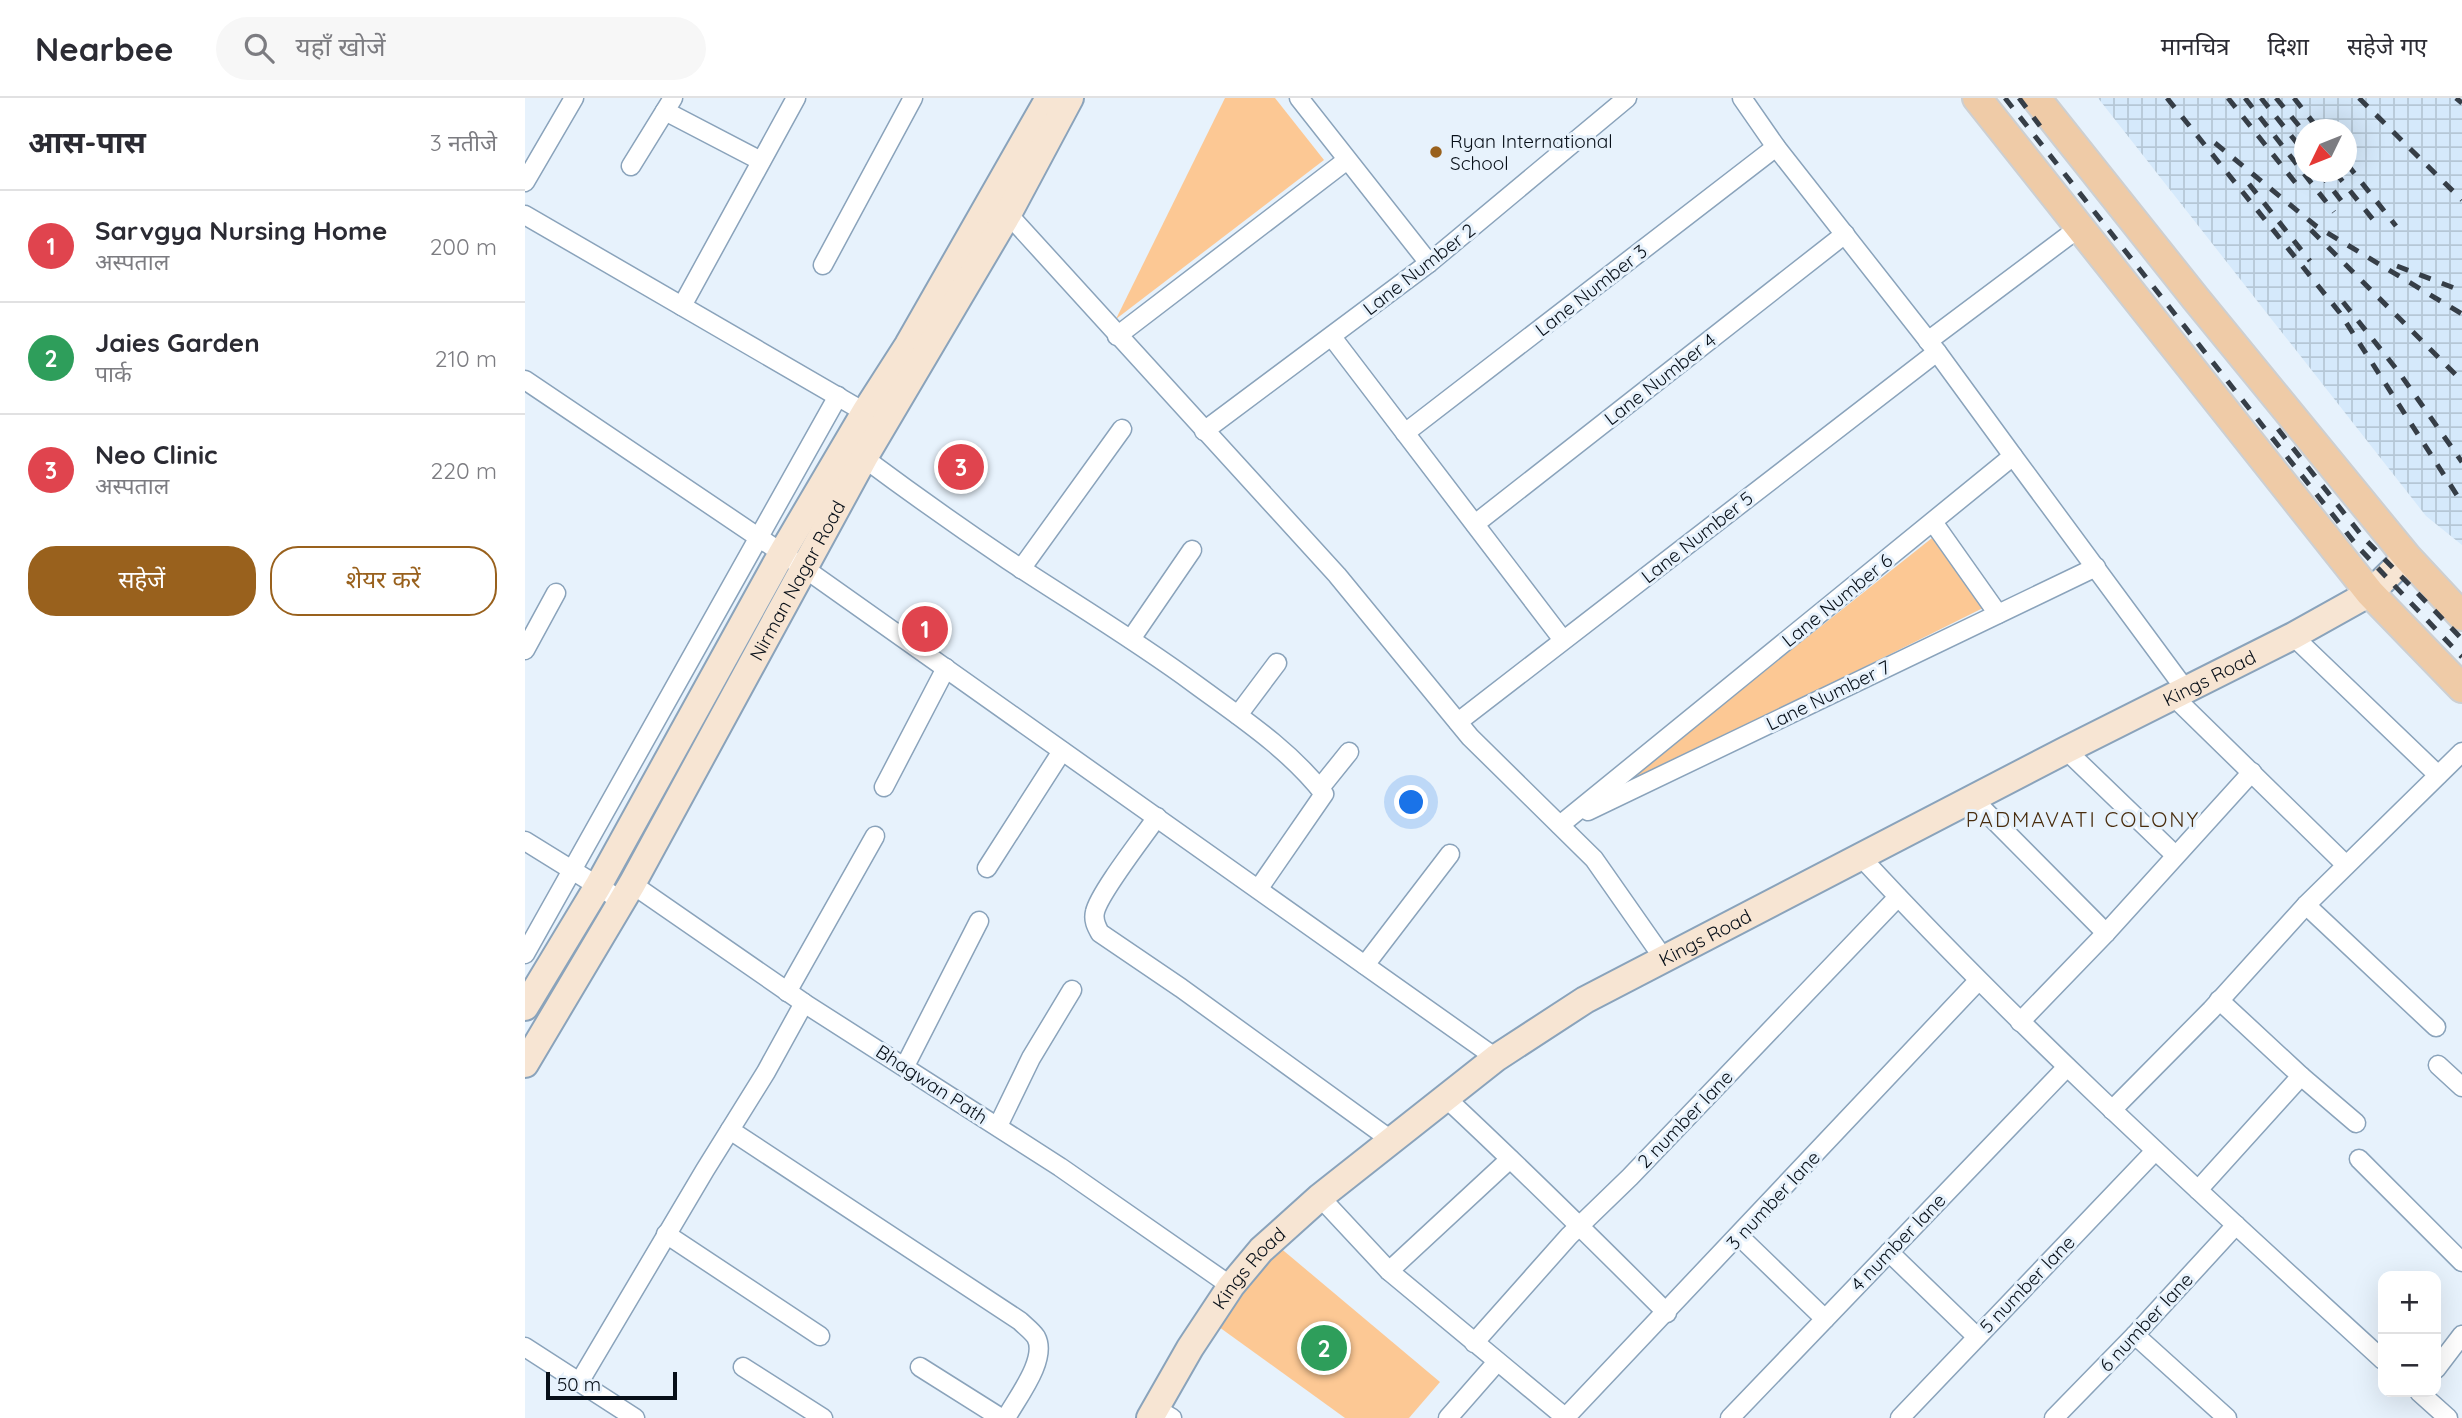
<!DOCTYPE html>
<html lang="hi">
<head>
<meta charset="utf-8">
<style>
	:root { --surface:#fff; --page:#f7f7f7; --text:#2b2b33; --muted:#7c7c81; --line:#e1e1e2; --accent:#99611d }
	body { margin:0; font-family:Quicksand,"Noto Sans Devanagari",sans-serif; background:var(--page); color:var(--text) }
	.controls { position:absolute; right:21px; bottom:21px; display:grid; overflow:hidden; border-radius:14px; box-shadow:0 7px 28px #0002 }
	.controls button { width:63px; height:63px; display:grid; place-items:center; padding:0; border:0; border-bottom:2px solid var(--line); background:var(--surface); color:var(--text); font:35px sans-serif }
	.compass { position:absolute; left:1769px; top:21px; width:63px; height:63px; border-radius:50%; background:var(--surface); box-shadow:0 7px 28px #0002; rotate:227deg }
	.scale { position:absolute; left:21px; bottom:18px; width:131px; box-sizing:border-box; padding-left:7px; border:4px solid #070f18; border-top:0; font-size:19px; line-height:24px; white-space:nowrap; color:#070f18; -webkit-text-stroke:5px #e7f2fc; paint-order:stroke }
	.you { position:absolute; left:887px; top:705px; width:24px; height:24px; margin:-18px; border:5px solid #fff; border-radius:50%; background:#1a73e8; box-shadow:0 0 0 10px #1a73e833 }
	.badge { display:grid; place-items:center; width:46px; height:46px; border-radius:50%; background:var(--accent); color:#fff; font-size:23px; font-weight:700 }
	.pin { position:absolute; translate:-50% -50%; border:4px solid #fff; box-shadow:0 2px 7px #0006 }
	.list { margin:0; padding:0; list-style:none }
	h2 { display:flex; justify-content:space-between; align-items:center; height:91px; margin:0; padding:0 28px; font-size:30px }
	h2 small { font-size:23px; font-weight:400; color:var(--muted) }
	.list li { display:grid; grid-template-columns:46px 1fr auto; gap:21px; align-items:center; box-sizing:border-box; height:112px; padding:0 28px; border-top:2px solid var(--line) }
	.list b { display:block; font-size:26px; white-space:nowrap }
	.list p { margin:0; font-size:23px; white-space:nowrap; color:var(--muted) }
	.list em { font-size:23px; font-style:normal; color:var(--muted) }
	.actions { display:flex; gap:14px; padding:21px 28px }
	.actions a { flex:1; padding:16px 0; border:2px solid var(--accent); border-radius:28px; text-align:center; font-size:24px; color:var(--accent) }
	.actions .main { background:var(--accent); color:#fff }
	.icon { flex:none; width:38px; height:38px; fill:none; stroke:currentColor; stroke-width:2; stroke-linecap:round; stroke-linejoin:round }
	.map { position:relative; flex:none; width:1937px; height:1320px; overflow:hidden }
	header { display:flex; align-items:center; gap:42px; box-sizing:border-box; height:98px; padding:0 35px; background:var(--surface); border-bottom:2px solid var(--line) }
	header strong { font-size:33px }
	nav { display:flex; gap:38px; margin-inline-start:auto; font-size:24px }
	.search { width:490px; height:63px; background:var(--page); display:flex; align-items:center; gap:18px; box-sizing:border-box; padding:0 24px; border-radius:38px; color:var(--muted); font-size:26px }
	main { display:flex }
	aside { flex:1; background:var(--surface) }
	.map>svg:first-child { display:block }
	.industrial { fill:url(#industrial-grid); fill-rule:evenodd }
	.green { fill:#fcc894 }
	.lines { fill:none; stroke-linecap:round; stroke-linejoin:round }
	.street-casing { stroke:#8aa3bb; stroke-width:21 }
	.secondary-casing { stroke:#8aa3bb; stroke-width:30 }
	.primary-casing { stroke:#cdcfd1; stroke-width:32 }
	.street { stroke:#fff; stroke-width:18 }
	.secondary { stroke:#f7e5d3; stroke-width:26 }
	.primary { stroke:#efcba7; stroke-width:28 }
	.rail { stroke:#363e47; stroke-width:5; stroke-dasharray:12 12; stroke-linecap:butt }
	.poi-dot { fill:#99611d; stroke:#e7f2fc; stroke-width:2.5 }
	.labels { text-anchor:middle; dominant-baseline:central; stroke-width:6; stroke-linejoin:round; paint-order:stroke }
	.poi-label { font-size:19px; fill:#070f18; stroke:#e7f2fc; text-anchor:start }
	.street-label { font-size:19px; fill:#070f18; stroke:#e7f2fc }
	.neighbourhood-label { font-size:21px; letter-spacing:2px; fill:#492d0e; stroke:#e7f2fc }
</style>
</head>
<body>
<header>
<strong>Nearbee</strong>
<div class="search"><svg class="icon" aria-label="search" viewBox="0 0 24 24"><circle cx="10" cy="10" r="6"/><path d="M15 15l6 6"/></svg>यहाँ खोजें</div>
<nav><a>मानचित्र</a><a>दिशा</a><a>सहेजे गए</a></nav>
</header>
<main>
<aside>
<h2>आस-पास<small>3 नतीजे</small></h2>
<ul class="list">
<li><span class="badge" style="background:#e0444e">1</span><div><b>Sarvgya Nursing Home</b><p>अस्पताल</p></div><em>200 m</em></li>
<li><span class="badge" style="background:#2e9e5b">2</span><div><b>Jaies Garden</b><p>पार्क</p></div><em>210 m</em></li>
<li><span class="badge" style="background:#e0444e">3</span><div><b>Neo Clinic</b><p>अस्पताल</p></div><em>220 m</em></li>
</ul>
<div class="actions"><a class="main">सहेजें</a><a>शेयर करें</a></div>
</aside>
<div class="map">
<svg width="1937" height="1320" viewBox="0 0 1937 1320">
	<defs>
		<pattern id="industrial-grid" width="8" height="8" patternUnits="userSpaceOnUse" patternTransform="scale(1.75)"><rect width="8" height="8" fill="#d5e9fb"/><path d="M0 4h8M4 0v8" fill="none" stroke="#b5c7d6"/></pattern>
	</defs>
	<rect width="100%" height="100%" fill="#e7f2fc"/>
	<path class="industrial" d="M 1573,0 L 1937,0 L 1937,447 L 1901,418 ZM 1780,32 L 1822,32 L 1822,74 L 1780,74 Z"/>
	<g class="green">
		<polygon points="700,0 750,0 799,62 591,221"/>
		<polygon points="1407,440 1458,510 1088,694"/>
		<polygon points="753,1148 915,1284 884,1320 820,1320 676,1216"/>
	</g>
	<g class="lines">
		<defs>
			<g id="street">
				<polyline points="774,0 904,165"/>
				<polyline points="140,13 236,63"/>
				<polyline points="106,68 148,0"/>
				<polyline points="0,84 49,0"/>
				<polyline points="483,116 812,477 945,639 1069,761 1139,861"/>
				<polyline points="0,117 348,319"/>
				<polyline points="298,167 388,0"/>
				<polyline points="157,208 271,0"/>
				<polyline points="592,238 822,62"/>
				<polyline points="807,239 1038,542"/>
				<polyline points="1403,243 1555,129"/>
				<polyline points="0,282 279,470 971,960"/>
				<polyline points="679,333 904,165 1102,0"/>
				<polyline points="880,335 1251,49"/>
				<polyline points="1488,358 1660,591"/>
				<path d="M 339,360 C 386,395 434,429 483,462 C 545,503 609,541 670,586 C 715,619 764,651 799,696 L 734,790"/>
				<polyline points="1408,424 1473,516"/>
				<polyline points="950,426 1320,136"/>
				<polyline points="496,471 597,331"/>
				<polyline points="1768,538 1913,677"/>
				<polyline points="606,541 667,452"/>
				<polyline points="0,552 31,495"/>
				<polyline points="1648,598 1821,767"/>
				<polyline points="713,617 752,565"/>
				<polyline points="933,624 1412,254"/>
				<polyline points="1541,652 1650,757"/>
				<polyline points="359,689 421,570"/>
				<polyline points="795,690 824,654"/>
				<polyline points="1447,700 1581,835"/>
				<polyline points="1063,713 1571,469"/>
				<path d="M 632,719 C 619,738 574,795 570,814 C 568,822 571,828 575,835 L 656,890 L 866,1042"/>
				<polyline points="1035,727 1488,358 1412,254 1251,49 1217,0"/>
				<polyline points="0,743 97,803"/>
				<path d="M 1335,758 C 1499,936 1679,1098 1858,1262"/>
				<polyline points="462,770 537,653"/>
				<polyline points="107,786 279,905 535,1069 706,1188"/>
				<polyline points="1781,807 1911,929"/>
				<polyline points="0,856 313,298"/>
				<polyline points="840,867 925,756"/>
				<polyline points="262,894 350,738"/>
				<polyline points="1495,924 1581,835 1727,674"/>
				<polyline points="1913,967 1937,989"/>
				<polyline points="380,968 454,823"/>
				<polyline points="1776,978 1831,1025"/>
				<path d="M 921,1000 C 996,1070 1069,1142 1142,1215"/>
				<polyline points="1587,1012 1686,912 1781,807 1937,654"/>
				<polyline points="473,1028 506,960 547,892"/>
				<path d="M 205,1032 L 495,1223 C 500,1228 507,1233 511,1239 C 523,1261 492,1300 481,1320"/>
				<polyline points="1834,1061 1937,1164"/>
				<polyline points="1673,1092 1776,978 1694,902"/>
				<polyline points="795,1099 864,1173 1041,1320"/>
				<polyline points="141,1136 295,1238"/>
				<polyline points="1214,1138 1300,1221"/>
				<polyline points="1364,1154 1452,1239"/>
				<polyline points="864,1173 985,1061"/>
				<polyline points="1610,1237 1702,1320"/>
				<polyline points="949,1245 1044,1138 1105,1079 1373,799"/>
				<polyline points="0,1249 110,1320"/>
				<polyline points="218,1269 298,1320"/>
				<polyline points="395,1269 476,1320"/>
				<polyline points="1911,1271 1937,1237"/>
				<polyline points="55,1283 180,1072 241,974 279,905"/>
				<polyline points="1894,1294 1923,1320"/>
				<polyline points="630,1310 647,1320"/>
				<polyline points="923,1320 972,1264"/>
				<polyline points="1040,1320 1453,883"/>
				<polyline points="1205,1320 1542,969"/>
				<polyline points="1375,1320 1630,1053"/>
				<polyline points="1529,1320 1610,1237 1711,1127"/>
			</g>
			<g id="secondary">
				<polyline points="0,909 73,788 257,455 340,314 383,247 524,0"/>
				<path id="s1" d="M 0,966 L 107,786 L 339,360 L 483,116 L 545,0"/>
				<path id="s2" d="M 625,1320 L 665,1250 L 706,1188 L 736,1152 L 795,1099 L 971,960 L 1060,902 L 1541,652 L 1768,538 L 1845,495 L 1882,459"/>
			</g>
			<g id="primary">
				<polyline points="1452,0 1845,495 1937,590"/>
				<polyline points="1511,0 1671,201 1882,459 1937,518"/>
			</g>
		</defs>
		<use href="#street" class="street-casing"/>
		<use href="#secondary" class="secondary-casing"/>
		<use href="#primary" class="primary-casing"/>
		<use href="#street" class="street"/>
		<use href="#secondary" class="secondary"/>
		<use href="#primary" class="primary"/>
		<g class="rail">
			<polyline points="1480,0 1833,449 1937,559"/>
			<polyline points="1494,0 1515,28"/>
			<polyline points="1642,0 1815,215 1937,405"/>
			<polyline points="1703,0 1773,88"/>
			<polyline points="1720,0 1809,114"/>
			<polyline points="1736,0 1780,55"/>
			<polyline points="1751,0 1780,35"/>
			<polyline points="1769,0 1794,32"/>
			<polyline points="1834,0 1937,102"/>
			<polyline points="1931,0 1937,5"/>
			<polyline points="1690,45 1791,128 1937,216"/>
			<polyline points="1822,66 1871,128"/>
			<polyline points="1794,74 1822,110"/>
			<polyline points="1810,74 1854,129"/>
			<polyline points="1724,86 1785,163"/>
			<polyline points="1786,132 1937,283"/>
			<polyline points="1872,168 1937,193"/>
			<polyline points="1818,204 1873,273 1937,364"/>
			<polyline points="1753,331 1837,438 1937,541"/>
		</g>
	</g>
	<circle class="poi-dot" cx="911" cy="54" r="7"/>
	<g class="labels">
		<g class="poi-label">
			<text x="925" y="43">Ryan International<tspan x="925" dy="22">School</tspan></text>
		</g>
		<g class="street-label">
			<text transform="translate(894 171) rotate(-38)">Lane Number 2</text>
			<text transform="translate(1066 192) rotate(-38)">Lane Number 3</text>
			<text transform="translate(1135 281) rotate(-38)">Lane Number 4</text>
			<text transform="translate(1172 439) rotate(-38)">Lane Number 5</text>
			<text stroke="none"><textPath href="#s1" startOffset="555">Nirman Nagar Road</textPath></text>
			<text transform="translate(1312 502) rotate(-39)">Lane Number 6</text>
			<text stroke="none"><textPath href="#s2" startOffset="1314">Kings Road</textPath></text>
			<text transform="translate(1303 597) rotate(-26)">Lane Number 7</text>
			<text stroke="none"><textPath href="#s2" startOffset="747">Kings Road</textPath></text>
			<text transform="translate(407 986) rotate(33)">Bhagwan Path</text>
			<text transform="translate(1160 1021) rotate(-46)">2 number lane</text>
			<text transform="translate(1248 1102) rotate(-47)">3 number lane</text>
			<text transform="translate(1373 1144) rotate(-46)">4 number lane</text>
			<text stroke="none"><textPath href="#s2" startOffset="180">Kings Road</textPath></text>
			<text transform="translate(1502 1186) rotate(-46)">5 number lane</text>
			<text transform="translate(1621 1224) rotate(-47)">6 number lane</text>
		</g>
		<g class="neighbourhood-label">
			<text x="1558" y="721">PADMAVATI COLONY</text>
		</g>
	</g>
</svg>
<div class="controls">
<button>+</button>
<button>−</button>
</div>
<svg class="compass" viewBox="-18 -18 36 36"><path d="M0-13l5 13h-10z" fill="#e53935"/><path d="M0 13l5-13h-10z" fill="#7c7c81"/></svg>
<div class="scale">50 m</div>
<div class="you"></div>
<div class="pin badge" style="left:400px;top:531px;background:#e0444e">1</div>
<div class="pin badge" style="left:799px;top:1250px;background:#2e9e5b">2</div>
<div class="pin badge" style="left:436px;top:369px;background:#e0444e">3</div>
</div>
</main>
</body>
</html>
